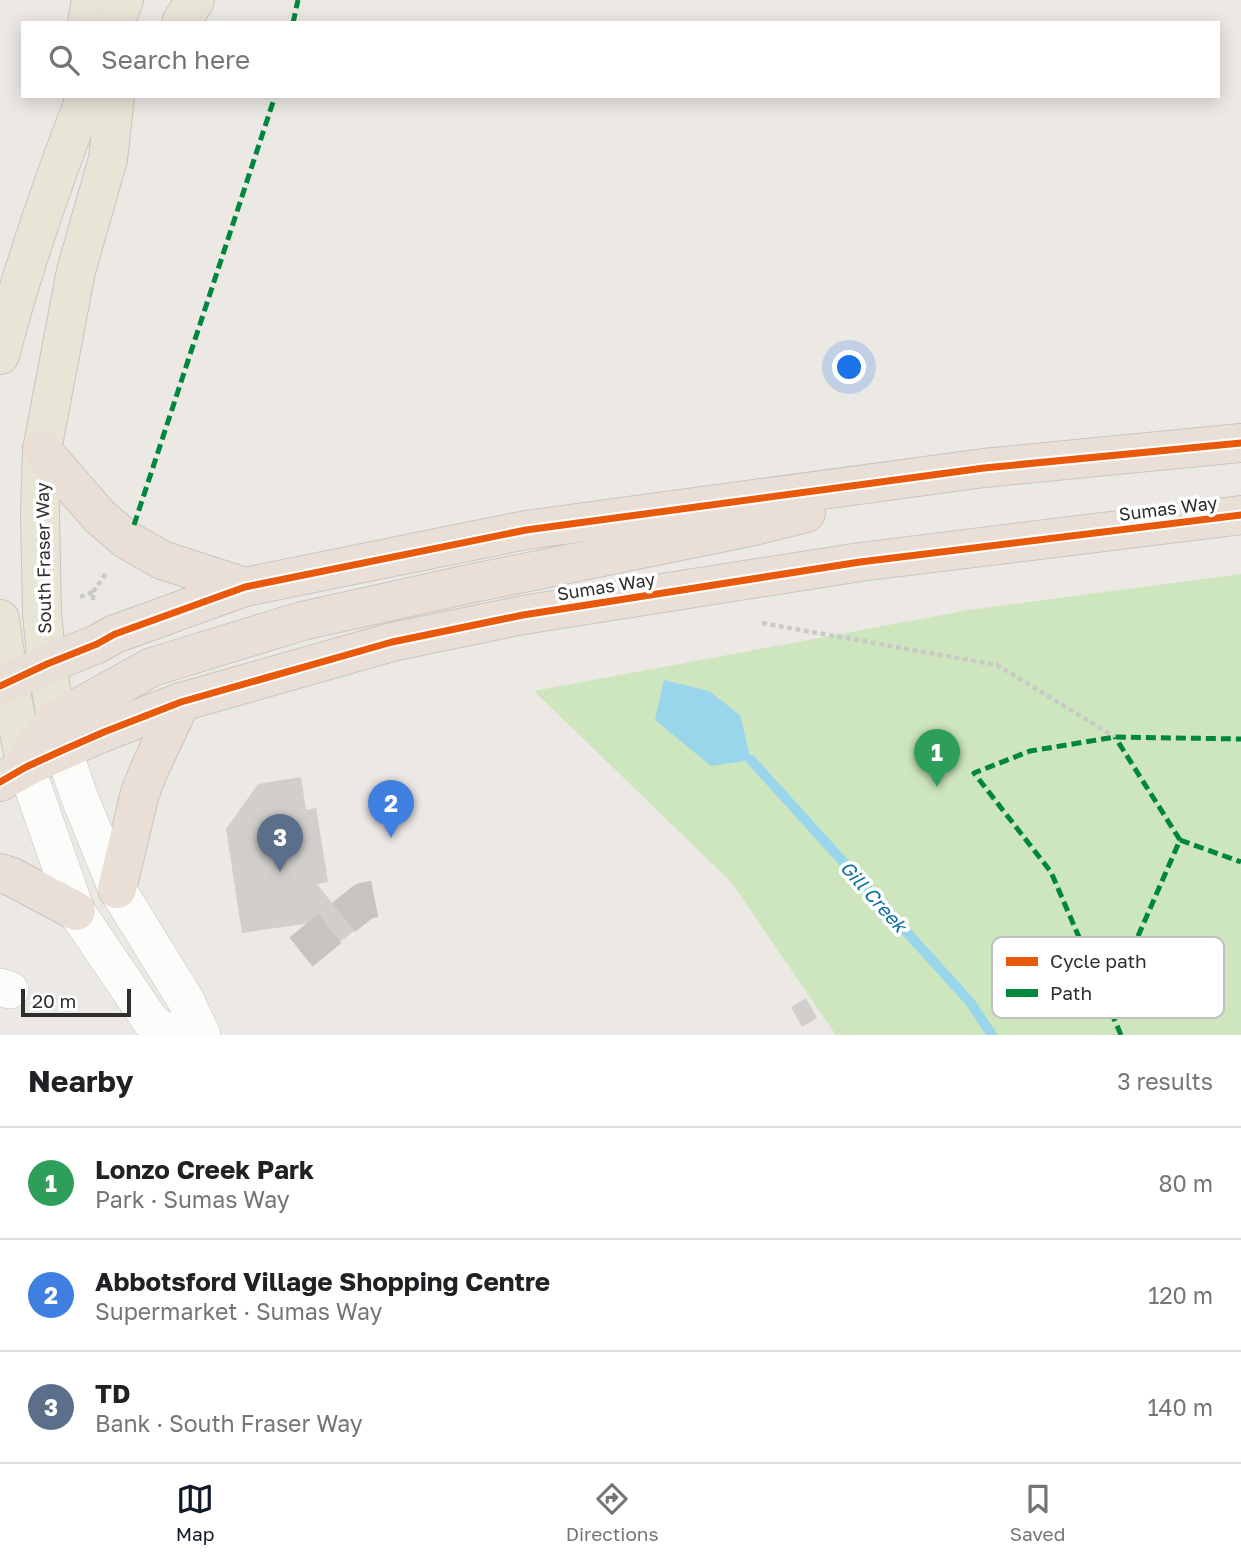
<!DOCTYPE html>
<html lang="en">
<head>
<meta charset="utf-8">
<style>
	:root { --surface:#fff; --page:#f2f2f2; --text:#202124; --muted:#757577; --line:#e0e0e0; --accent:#111827 }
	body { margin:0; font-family:"Golos Text",sans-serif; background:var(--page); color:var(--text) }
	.scale { position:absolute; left:21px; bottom:18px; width:110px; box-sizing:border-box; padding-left:7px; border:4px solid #2e2e2e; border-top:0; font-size:19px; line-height:24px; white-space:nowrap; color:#2e2e2e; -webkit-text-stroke:5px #fff; paint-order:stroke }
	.you { position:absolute; left:850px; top:368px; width:24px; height:24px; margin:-18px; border:5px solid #fff; border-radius:50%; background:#1a73e8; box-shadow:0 0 0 10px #1a73e833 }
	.badge { display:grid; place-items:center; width:46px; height:46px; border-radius:50%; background:var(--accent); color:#fff; font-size:23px; font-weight:700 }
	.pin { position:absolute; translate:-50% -58px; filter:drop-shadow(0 2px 4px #0008) }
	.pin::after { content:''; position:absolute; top:37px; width:24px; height:21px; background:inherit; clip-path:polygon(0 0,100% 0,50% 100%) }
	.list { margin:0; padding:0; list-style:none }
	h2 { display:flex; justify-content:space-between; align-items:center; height:91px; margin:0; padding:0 28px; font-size:30px }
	h2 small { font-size:23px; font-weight:400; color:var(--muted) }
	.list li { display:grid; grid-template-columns:46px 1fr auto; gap:21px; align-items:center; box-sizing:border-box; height:112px; padding:0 28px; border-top:2px solid var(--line) }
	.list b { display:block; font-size:26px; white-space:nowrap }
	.list p { margin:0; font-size:23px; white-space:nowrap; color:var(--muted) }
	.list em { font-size:23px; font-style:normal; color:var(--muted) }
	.icon { flex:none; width:38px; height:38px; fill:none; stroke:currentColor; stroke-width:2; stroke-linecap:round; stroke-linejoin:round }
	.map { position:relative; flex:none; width:1241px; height:1035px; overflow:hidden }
	.search { position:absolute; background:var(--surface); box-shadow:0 4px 18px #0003; left:21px; right:21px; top:21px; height:77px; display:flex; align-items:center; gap:18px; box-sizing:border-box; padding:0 24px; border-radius:0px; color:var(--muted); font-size:26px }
	.sheet { height:427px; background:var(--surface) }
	nav { display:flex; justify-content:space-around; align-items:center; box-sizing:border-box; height:98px; border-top:2px solid var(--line); background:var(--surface); font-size:19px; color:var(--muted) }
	nav a { display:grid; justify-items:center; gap:4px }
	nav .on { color:var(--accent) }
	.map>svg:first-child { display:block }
	.green { fill:#cee6be }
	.water { fill:#99d6ec }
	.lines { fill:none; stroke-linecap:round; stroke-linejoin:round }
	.stream { stroke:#99d6ec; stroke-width:10 }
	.building { fill:#d1cecb }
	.minor-tunnel { stroke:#c6c3c0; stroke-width:37; stroke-dasharray:37 18; stroke-linecap:butt }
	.minor-casing { stroke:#c5c4c5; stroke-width:38 }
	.major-casing { stroke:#c6c5c4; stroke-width:40 }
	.highway-casing { stroke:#c6c5c4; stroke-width:40 }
	.path { stroke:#c9c9c8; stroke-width:4.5; stroke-dasharray:5 3.5; stroke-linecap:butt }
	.minor { stroke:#fcfcfb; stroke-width:37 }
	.major { stroke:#e8e4d6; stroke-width:38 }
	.highway { stroke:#eadfd6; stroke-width:38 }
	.quiet { stroke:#00873e; stroke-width:5; stroke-dasharray:10 5; stroke-linecap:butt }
	.cycleway-casing { stroke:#fff; stroke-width:11 }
	.cycleway { stroke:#e8590c; stroke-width:7 }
	.labels { text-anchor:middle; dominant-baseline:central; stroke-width:7; stroke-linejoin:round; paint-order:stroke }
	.street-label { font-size:18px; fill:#2e2e2e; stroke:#fff }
	.water-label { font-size:19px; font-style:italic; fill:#0d6fa3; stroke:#fff }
	.key { fill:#fff; stroke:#c0c0c0; stroke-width:2 }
	.key-label { font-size:19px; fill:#2e2e2e }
</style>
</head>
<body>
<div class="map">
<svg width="1241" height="1035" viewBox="0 0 1241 1035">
	<rect width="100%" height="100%" fill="#ece8e4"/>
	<polygon class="green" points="1241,574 1241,1035 836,1035 731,882 534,691 969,610"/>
	<polygon class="water" points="664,680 709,691 740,715 751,760 711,766 655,720"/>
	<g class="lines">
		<polyline class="stream" points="751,760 970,1002 992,1035"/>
	</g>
	<g class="building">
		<polygon points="301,777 306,810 316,808 328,882 317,884 333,904 338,900 359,927 331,949 310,923 242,933 226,829 258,784"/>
		<polygon points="806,998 817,1018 802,1027 791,1007"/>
	</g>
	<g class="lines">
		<polyline class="minor-tunnel" points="301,952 364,901 389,896"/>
		<defs>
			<g id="minor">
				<polyline points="63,750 79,796 117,889 185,999 202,1035"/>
				<polyline points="26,767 76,911 152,1023 172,1035"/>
				<polyline points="0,987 10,990"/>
			</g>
			<g id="major">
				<polyline points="87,23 91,0"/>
				<polyline points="115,23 124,0"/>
				<polyline points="181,23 195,0"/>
				<path d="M 0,355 C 23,267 53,181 86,96"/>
				<polyline points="0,619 9,682 26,767"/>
				<polyline points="63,750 56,720 47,664 42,614 40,513 42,450 76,271 108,159 115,96"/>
			</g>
			<g id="highway">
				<polyline points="42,450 100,517 127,540 162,560 245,587"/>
				<polyline points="0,686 47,664 97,644 115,634 245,587 526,530 984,468 1241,443"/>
				<polyline points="26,767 37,743 56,720 152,667 302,621 464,585 750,527 806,513"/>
				<polyline points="0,782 26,767 63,750 104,732 181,702 392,642 523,615 860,562 1241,515"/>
				<polyline points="0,873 12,877 76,911"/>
				<polyline points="117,889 140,793 149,770 181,702"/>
			</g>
		</defs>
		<use href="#minor" class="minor-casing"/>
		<use href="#major" class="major-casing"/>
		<use href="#highway" class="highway-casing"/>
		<g class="path">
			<polyline points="93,592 107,572"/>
			<polyline points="80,597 93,592 93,603"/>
			<polyline points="762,623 997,665 1115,737"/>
		</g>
		<use href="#minor" class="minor"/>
		<use href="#major" class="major"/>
		<use href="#highway" class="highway"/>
		<g class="quiet">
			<polyline points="293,23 298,0"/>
			<polyline points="134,525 275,96"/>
			<polyline points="1180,840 1241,862"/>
			<polyline points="1108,1005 1180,840 1115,737"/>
			<polyline points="1121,1035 1051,872 974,773 1030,751 1115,737 1241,739"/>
		</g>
		<defs>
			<g id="cycleway">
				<polyline points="0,686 47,664 97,644 115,634 245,587 526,530 984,468 1241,443"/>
				<polyline points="0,782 26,767 63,750 104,732 181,702 392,642 523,615 860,562 1241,515"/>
			</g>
		</defs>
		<use href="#cycleway" class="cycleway-casing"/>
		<use href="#cycleway" class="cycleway"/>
	</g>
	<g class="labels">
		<g class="street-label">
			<text transform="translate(1168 508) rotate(-7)">Sumas Way</text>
			<text transform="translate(43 558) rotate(-91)">South Fraser Way</text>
			<text transform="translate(606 586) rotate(-9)">Sumas Way</text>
		</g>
		<g class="water-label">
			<text transform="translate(874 896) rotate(48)">Gill Creek</text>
		</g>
	</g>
	<rect x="992" y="937" width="232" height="81" rx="10" class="key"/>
	<rect x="1006" y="957" width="32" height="9" fill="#e8590c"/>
	<rect x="1006" y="989" width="32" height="8" fill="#00873e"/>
	<g class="key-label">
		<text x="1050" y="968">Cycle path</text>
		<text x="1050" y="1000">Path</text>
	</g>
</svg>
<div class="scale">20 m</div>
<div class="you"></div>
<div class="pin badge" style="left:937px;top:787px;background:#2e9e5b">1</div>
<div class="pin badge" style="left:391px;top:838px;background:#3f7fe0">2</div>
<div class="pin badge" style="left:280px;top:872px;background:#5c6f8a">3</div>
<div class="search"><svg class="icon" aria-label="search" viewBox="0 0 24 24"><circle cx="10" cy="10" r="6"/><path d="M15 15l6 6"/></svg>Search here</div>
</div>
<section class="sheet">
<h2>Nearby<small>3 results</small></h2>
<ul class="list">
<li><span class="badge" style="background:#2e9e5b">1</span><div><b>Lonzo Creek Park</b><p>Park · Sumas Way</p></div><em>80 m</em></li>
<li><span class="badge" style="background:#3f7fe0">2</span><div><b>Abbotsford Village Shopping Centre</b><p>Supermarket · Sumas Way</p></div><em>120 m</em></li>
<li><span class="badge" style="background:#5c6f8a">3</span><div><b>TD</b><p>Bank · South Fraser Way</p></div><em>140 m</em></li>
</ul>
</section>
<nav>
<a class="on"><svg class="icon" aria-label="map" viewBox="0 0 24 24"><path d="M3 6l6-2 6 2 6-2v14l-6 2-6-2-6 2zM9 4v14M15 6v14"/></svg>Map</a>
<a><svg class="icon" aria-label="directions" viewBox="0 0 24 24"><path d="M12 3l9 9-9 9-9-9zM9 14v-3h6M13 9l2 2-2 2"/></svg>Directions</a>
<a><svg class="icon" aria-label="saved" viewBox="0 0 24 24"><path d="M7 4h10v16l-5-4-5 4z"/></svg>Saved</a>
</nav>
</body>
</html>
